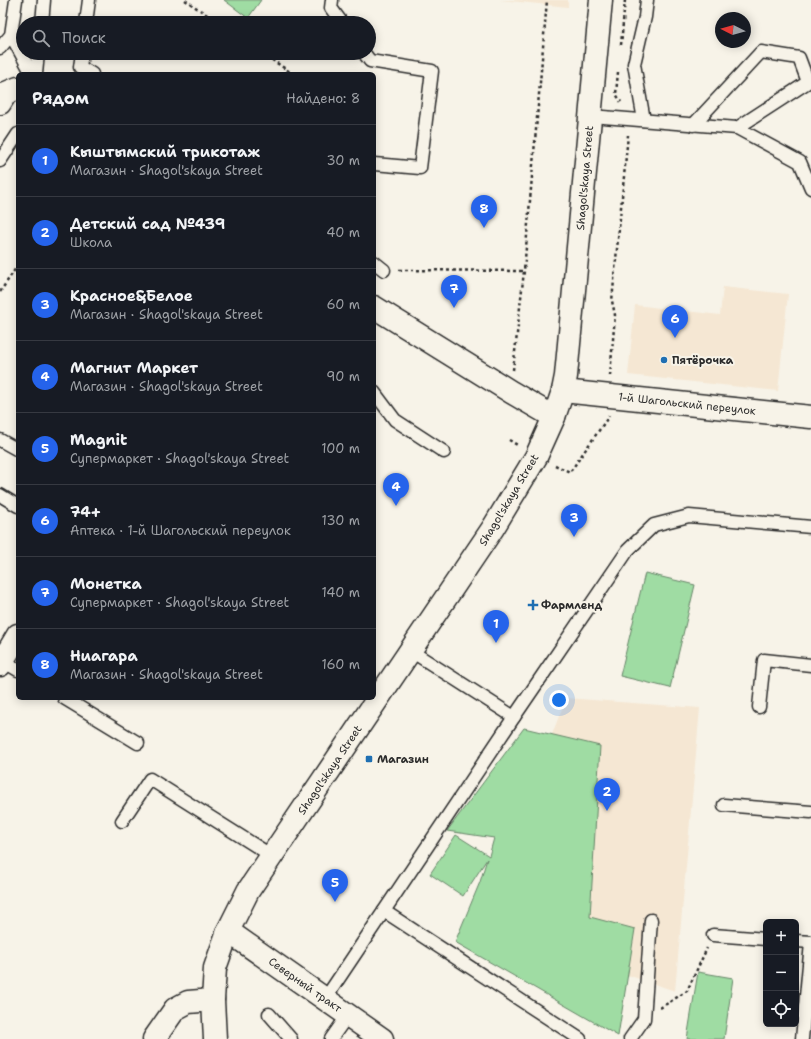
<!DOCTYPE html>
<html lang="ru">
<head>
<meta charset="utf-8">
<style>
	:root { --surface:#171b24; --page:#242831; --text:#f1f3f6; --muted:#9ea1a6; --line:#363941; --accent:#2563eb }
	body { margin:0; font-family:"Shantell Sans",sans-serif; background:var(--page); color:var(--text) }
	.controls { position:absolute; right:12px; bottom:12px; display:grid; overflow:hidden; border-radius:6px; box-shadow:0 2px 10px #0003 }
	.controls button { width:36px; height:36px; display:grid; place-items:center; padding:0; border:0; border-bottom:1px solid var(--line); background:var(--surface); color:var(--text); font:20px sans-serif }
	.compass { position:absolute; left:715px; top:12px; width:36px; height:36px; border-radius:50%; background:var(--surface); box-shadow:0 2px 10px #0003; rotate:276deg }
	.you { position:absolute; left:559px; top:700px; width:14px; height:14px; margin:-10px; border:3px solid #fff; border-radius:50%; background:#1a73e8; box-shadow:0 0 0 6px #1a73e833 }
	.badge { display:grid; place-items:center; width:26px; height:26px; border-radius:50%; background:var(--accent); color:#fff; font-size:13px; font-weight:700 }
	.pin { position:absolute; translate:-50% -33px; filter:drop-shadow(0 1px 2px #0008) }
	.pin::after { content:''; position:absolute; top:21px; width:14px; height:12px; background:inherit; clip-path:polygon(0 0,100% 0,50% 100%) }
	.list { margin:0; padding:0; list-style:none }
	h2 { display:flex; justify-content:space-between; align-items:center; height:52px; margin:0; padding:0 16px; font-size:17px }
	h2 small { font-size:13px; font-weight:400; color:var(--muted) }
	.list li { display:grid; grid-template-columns:26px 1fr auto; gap:12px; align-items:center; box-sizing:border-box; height:72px; padding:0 16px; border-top:1px solid var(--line) }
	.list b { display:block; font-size:15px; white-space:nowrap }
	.list p { margin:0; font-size:13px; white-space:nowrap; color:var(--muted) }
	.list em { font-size:13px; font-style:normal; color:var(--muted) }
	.icon { flex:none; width:22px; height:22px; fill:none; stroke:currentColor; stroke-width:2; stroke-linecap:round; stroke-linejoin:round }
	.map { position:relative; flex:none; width:811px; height:1039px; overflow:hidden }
	.search { position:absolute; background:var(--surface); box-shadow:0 2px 10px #0003; left:16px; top:16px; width:360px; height:44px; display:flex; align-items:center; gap:10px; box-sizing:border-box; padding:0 14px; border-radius:22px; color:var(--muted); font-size:15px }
	.panel { position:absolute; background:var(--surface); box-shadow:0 2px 10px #0003; left:16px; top:72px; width:360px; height:628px; border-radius:6px }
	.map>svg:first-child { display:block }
	.built { fill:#f5e7d3 }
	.green { fill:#9fdca3; stroke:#658467 }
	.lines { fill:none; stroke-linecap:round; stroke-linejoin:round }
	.lane-casing { stroke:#2b2b2b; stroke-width:15 }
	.street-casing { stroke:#2b2b2b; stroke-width:25 }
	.secondary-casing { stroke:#2b2b2b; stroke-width:25 }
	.path { stroke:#2b2b2b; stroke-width:2.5; stroke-dasharray:3 3; stroke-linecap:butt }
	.lane { stroke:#f7f3e8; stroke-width:12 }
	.street { stroke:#f7f3e8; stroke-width:22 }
	.secondary { stroke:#f7f3e8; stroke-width:22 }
	.poi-dot { fill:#1f6fb2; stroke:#f7f3e8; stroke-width:1.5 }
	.labels { text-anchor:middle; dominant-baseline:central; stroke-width:4; stroke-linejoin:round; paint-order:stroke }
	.street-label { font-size:11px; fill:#2b2b2b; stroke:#f7f3e8 }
	.poi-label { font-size:11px; font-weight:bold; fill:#2b2b2b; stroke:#f7f3e8; text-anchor:start }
</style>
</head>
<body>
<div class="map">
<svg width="811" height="1039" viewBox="0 0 811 1039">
	<rect width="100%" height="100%" fill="#f7f3e8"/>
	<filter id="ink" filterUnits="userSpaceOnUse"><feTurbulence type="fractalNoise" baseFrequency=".025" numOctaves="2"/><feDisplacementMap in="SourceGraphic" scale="8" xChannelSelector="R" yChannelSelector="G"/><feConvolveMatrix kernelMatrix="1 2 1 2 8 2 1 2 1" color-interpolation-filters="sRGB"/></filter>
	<g filter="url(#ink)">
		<g class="built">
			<polygon points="500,0 568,0 568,7"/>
			<polygon points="723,287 788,294 778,391 628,375 635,305 720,315"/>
			<polygon points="566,698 700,708 675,991 526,941 483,914"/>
		</g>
		<g class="green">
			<polygon points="224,0 261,0 248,18"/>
			<polygon points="645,573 695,585 670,688 620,676"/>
			<polygon points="524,728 600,746 590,917 635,929 618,1036 455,942 480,882 487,859 463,896 430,874 456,835 489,856 494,838 447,831"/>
			<polygon points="698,972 733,978 724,1039 687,1039"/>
		</g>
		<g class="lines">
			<defs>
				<g id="lane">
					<polyline points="332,0 331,8 342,23"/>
					<polyline points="42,23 44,0"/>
					<polyline points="86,23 89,0"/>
					<polyline points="11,35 32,74"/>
					<polyline points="0,48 11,35 16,0"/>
					<polyline points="82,53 80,67 92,74"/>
					<polyline points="364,53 370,61 432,71 420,168 374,164"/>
					<polyline points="36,74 38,53"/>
					<polyline points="591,116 737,128 800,162 811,188"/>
					<polyline points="644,120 634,64 645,17 647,0"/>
					<polyline points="693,125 761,52 799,58 808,82 737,128"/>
					<polyline points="0,161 18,134"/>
					<polyline points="374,262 384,270"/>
					<polyline points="374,392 395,420 444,452"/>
					<polyline points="0,440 18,450"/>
					<polyline points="0,495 18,506"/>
					<polyline points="411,651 514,717"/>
					<polyline points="3,661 18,670"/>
					<polyline points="64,698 138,743"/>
					<polyline points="759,707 764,660 811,665"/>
					<polyline points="724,805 811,812"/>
					<polyline points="122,821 150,779 272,856"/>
					<polyline points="384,911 580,1039"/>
					<polyline points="713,935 766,939"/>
					<polyline points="796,941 811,942"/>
					<polyline points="325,999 514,717 628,550 654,525 689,516 811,527"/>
					<polyline points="269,1014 291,1039"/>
					<polyline points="331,1039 348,1015"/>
					<polyline points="630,1039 644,1019 651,920"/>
					<polyline points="802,1039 811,943"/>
				</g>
				<g id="street">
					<polyline points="0,103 6,93 18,88"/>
					<polyline points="374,307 511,392 554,417"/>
					<polyline points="563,391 811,417"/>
					<polyline points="0,665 18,635"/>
				</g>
				<g id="secondary">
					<polyline points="228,931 382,1039"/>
					<polyline points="154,1039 175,1009 188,1002 213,1000"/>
					<polyline points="215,1039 213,1000 215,968 228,931 248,891 493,528 536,457 554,417 563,391 566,376 601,0"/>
				</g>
			</defs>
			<use href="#lane" class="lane-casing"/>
			<use href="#street" class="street-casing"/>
			<use href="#secondary" class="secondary-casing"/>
			<g class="path">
				<polyline points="185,0 219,23"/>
				<polyline points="621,45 625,0"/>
				<polyline points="262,53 293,74"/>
				<polyline points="618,72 616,94 621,102"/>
				<polyline points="399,270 524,271"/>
				<polyline points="0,292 18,265"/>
				<polyline points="513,370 524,271 547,0"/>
				<polyline points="610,376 615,315 612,301 628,135"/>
				<polyline points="509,440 519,446"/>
				<polyline points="555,465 570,472 609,416"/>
				<polyline points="660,1008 687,991 707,948"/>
			</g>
			<use href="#lane" class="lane"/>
			<use href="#street" class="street"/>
			<use href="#secondary" class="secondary"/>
		</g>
	</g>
	<g class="poi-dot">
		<circle cx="664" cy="360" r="4"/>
		<path d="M531 599h4v4h4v4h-4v4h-4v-4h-4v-4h4z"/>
		<rect x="365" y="755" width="8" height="8" rx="2"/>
	</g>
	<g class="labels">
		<g class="street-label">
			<text transform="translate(585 178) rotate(-85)">Shagol'skaya Street</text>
			<text transform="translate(687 404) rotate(6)">1-й Шагольский переулок</text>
			<text transform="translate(509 500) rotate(-59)">Shagol'skaya Street</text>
			<text transform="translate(330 770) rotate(-56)">Shagol'skaya Street</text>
			<text transform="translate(305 985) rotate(35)">Северный тракт</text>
		</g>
		<g class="poi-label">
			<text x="672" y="360">Пятёрочка</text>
			<text x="541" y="605">Фармленд</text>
			<text x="377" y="759">Магазин</text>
		</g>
	</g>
</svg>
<div class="controls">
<button>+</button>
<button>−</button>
<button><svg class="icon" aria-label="locate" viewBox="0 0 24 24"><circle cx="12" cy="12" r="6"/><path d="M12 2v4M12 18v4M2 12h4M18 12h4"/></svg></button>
</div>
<svg class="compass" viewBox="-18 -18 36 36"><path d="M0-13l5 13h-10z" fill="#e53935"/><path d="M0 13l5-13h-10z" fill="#9ea1a6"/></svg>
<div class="you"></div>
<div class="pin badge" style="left:496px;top:643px">1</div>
<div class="pin badge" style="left:607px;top:811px">2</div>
<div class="pin badge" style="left:574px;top:537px">3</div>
<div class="pin badge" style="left:396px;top:506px">4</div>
<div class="pin badge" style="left:335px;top:902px">5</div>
<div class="pin badge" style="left:675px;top:338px">6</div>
<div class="pin badge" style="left:454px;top:308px">7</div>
<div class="pin badge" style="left:484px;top:228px">8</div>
<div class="search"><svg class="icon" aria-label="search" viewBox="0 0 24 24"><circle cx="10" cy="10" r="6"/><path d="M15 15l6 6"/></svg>Поиск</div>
<section class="panel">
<h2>Рядом<small>Найдено: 8</small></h2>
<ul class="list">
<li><span class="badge">1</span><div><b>Кыштымский трикотаж</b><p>Магазин · Shagol'skaya Street</p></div><em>30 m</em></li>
<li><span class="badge">2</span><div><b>Детский сад №439</b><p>Школа</p></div><em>40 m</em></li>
<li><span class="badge">3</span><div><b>Красное&amp;Белое</b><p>Магазин · Shagol'skaya Street</p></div><em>60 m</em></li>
<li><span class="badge">4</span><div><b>Магнит Маркет</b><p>Магазин · Shagol'skaya Street</p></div><em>90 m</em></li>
<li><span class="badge">5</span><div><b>Magnit</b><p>Супермаркет · Shagol'skaya Street</p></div><em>100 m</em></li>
<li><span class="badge">6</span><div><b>74+</b><p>Аптека · 1-й Шагольский переулок</p></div><em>130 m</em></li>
<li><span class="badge">7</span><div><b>Монетка</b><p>Супермаркет · Shagol'skaya Street</p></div><em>140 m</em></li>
<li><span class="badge">8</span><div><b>Ниагара</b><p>Магазин · Shagol'skaya Street</p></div><em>160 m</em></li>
</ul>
</section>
</div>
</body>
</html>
